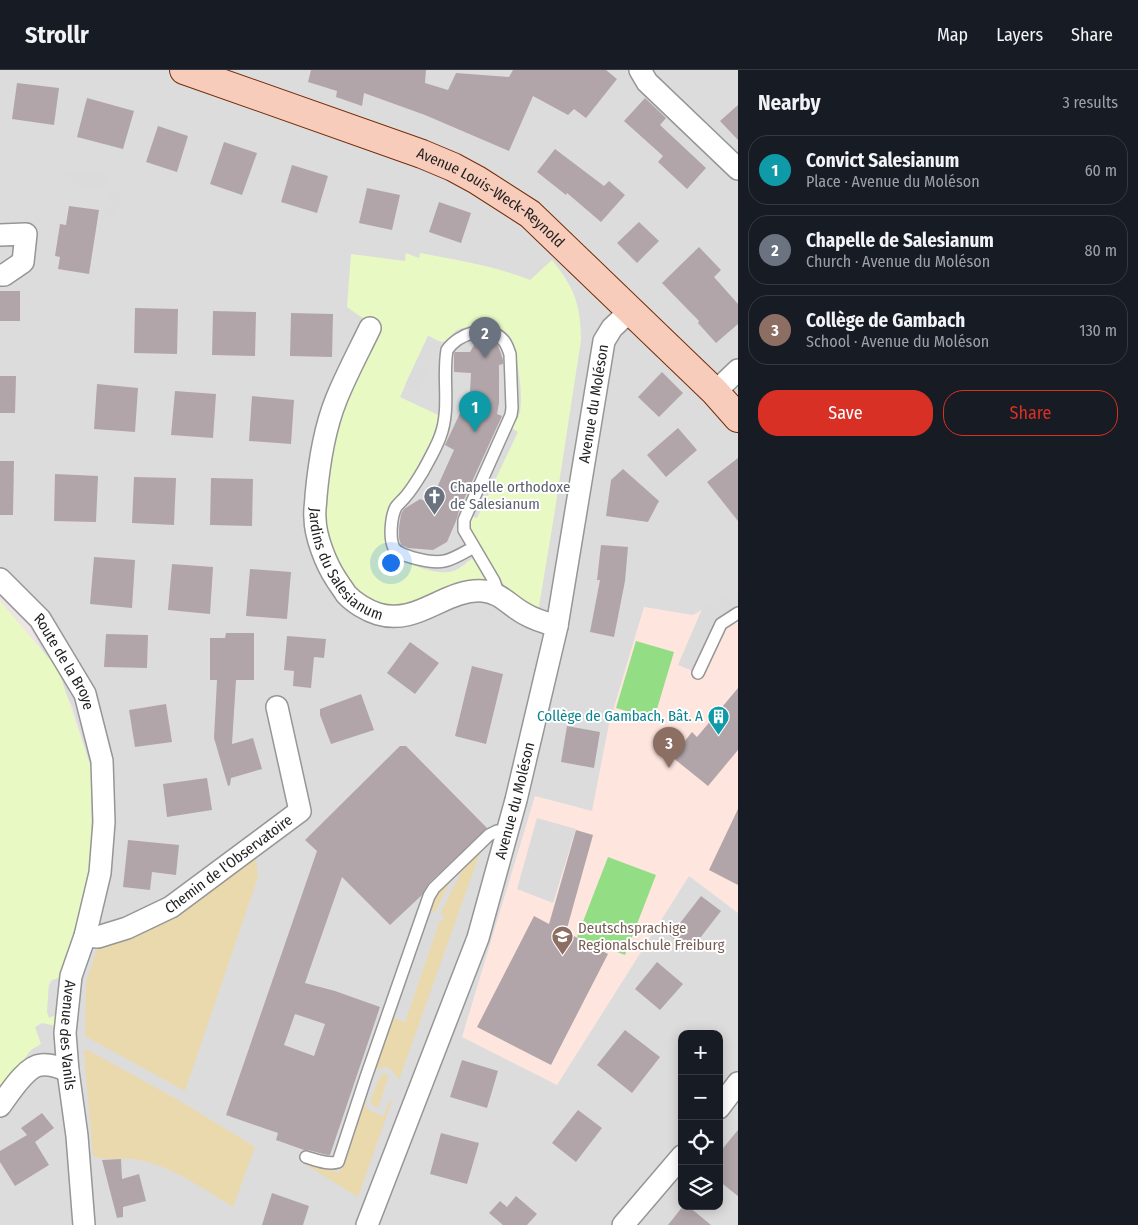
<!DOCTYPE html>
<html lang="en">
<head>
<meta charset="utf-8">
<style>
	:root { --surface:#171b24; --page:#20242c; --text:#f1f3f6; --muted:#9ea1a6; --line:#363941; --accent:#d93025 }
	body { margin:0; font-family:"Fira Sans Condensed",sans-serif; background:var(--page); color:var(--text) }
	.controls { position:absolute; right:15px; bottom:15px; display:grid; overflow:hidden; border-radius:10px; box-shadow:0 2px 12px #0003 }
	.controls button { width:45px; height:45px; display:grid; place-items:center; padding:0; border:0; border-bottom:1px solid var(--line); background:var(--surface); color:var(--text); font:25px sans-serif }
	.you { position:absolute; left:390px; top:492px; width:18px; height:18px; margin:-12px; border:4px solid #fff; border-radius:50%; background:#1a73e8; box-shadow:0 0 0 8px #1a73e833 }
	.badge { display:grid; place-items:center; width:32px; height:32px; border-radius:50%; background:var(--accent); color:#fff; font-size:16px; font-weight:700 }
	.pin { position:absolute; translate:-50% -41px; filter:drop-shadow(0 1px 2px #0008) }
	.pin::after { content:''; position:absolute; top:26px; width:18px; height:15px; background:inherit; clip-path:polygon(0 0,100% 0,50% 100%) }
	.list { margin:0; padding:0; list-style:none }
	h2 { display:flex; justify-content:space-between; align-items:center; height:65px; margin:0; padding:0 20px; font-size:21px }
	h2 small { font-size:16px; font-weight:400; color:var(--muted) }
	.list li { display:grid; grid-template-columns:32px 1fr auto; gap:15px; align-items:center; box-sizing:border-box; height:70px; margin:0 10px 10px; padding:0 10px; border:1px solid var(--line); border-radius:20px }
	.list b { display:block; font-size:19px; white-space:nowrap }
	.list p { margin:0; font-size:16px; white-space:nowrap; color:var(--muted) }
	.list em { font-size:16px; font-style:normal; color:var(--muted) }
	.actions { display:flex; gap:10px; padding:15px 20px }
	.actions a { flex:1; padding:11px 0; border:1px solid var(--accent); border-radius:20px; text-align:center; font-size:18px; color:var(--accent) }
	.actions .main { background:var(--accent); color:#fff }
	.icon { flex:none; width:28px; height:28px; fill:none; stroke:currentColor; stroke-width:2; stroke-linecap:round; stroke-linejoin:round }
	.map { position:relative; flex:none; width:738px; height:1155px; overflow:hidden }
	header { display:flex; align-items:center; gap:30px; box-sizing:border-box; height:70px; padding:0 25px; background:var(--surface); border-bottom:1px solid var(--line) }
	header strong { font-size:24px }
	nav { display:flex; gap:28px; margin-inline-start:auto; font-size:18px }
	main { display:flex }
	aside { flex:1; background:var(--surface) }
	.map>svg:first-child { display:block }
	.residential { fill:#dddcdd; fill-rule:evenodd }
	.education { fill:#fee6df }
	.grass { fill:#e9d9ac }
	.park { fill:#e8f9c3 }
	.pitch { fill:#93dd85 }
	.parking { fill:#dbdbdb }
	.building { fill:#b1a5a9; fill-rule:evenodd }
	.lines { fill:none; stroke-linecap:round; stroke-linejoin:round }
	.lane-casing { stroke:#969696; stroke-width:14 }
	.street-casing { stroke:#969696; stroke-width:24 }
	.secondary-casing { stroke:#752c07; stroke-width:30 }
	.lane { stroke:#fff; stroke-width:11 }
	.street { stroke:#fff; stroke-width:21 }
	.secondary { stroke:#f8ccba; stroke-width:28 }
	.labels { text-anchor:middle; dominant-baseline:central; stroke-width:4; stroke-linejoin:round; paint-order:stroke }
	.street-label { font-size:15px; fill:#1f1f1f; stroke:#fff }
	.worship-label { font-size:15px; fill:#5b616d; stroke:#fff; text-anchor:start }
	.culture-label { font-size:15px; fill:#0d838f; stroke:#fff; text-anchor:end }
	.education-label { font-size:15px; fill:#785e54; stroke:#fff; text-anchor:start }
</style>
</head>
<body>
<header>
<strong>Strollr</strong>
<nav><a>Map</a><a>Layers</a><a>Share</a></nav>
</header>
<main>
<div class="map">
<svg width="738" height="1155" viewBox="0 0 738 1155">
	<rect width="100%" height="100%" fill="#f0e5e6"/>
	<path class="residential" d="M 0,0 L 738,0 L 738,1155 L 0,1155 L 0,1010 L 27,957 L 65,886 L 91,698 L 72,636 L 30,557 L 0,525 ZM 682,964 L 719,964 L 719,1136 L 682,1136 Z"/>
	<polygon class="education" points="738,518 738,843 689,806 557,1015 462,967 535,726 592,741 609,654 644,537 693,545"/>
	<g class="grass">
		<polygon points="481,780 399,1010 391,999 384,997 376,1000 393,948 405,952 440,850 443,850 444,845 440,844 464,797"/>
		<polygon points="244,789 256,790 258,807 185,1021 85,966 86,913 97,879 151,854"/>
		<polygon points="452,808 435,842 429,840 435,825"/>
		<path d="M 86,979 L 180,1031 L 255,1077 L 233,1137 C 203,1119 174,1097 139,1090 C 123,1086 109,1092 93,1086 L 84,982 Z"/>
		<polygon points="384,1004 389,1005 378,1038 371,1034 371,1029 379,1009 381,1006"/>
		<polygon points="366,1027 366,1038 370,1041 384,1046 389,1031 392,1031 358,1127 300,1091 301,1090 339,1103"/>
	</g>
	<g class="park">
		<path d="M 406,183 L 419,188 L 420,183 C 457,190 495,196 530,210 L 552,190 C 574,217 581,235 581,270 L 554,446 L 538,542 L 514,527 L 506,518 L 471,460 L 470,453 L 471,446 L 477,448 L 518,362 L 512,358 C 514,354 518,349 519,345 C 523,333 520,310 518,298 C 517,287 516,274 509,265 C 497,251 472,254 457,260 C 452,263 448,271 442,272 C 438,272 432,267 428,266 L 400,327 L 438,345 L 437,353 L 432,369 L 413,404 L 395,432 L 392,484 C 408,493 437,508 456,500 C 462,497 469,491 475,486 L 486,507 L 485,511 L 400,540 L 367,532 L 346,511 L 330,480 L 322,436 L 336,354 L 364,288 L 381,261 L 347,237 L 351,184 L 405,191 Z"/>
		<polygon points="0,531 58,599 91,698 92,798 65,906 49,911 47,942 49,948 58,944 60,957 42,953 35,957 41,974 31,980 0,1021"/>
	</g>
	<g class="pitch">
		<polygon points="636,571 674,582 654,649 616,638"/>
		<polygon points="608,787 656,805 625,885 577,867"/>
	</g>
	<g class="parking">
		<polygon points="65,100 108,106 106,119 63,112"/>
		<polygon points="107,121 121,123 117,148 103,146"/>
		<polygon points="428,266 441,272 419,321 405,315"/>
		<polygon points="738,518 738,543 721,554 698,603 678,595 702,539"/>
		<polygon points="537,748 576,759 553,833 517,819"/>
		<polygon points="429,840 440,844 404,947 393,943"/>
	</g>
	<g class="building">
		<polygon points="311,0 426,0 425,13 448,20 456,3 509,7 513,0 606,0 617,9 586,48 574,39 568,45 533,26 509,81 425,45 364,23 362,36 336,27 337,21 308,12"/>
		<polygon points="17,13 59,18 54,55 12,49"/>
		<polygon points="87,28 134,41 123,79 77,67"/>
		<polygon points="645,28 666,48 660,55 706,98 687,119 658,92 663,86 624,51"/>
		<polygon points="738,35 738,70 720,51"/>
		<polygon points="158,56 188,66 177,102 146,92"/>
		<polygon points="224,72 257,83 242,125 210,114"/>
		<polygon points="555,79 604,116 609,111 625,125 601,152 567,123 566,125 537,102"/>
		<polygon points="292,95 328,106 317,143 281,132"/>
		<polygon points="367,118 400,125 392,160 359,153"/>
		<polygon points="439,132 471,143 461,173 429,162"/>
		<polygon points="69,136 99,140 89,204 58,199 60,187 55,186 60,154 66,155"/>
		<polygon points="639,152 659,171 637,193 617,173"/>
		<polygon points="699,177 721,200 714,207 738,234 738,254 716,273 698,253 699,251 662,213"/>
		<rect x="0" y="221" width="20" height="30"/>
		<polygon points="135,238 178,239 177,284 134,283"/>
		<polygon points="213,241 256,242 255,286 212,285"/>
		<polygon points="291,243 333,244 332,287 290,286"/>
		<polygon points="482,269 493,271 498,275 503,290 503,294 499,295 499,333 497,344 502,346 460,438 456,451 447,472 433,480 408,478 401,475 399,468 399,458 401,444 404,439 420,429 430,433 454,380 445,375 470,322 471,303 454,302 454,283 455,282 470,282 476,272"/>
		<polygon points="662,302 683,323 659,347 638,327"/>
		<polygon points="0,306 16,306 15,343 0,343"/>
		<polygon points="97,314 138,318 135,362 94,359"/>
		<polygon points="175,321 216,324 213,368 171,365"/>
		<polygon points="252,326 294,330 291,374 249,371"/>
		<polygon points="678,358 697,380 666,407 647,385"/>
		<polygon points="738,388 738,451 707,412"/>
		<polygon points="0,391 14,391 13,445 0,445"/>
		<polygon points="623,399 659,431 648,452 606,446 611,410"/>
		<polygon points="55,404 98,406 96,452 54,451"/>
		<polygon points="134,407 176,408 174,455 132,453"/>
		<polygon points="211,408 253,409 252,456 210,455"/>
		<polygon points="601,475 628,477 625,511 614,567 590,562 600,510 597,510"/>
		<polygon points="94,487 135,490 132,538 90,534"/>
		<polygon points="172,494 213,497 210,544 168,540"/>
		<polygon points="250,499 291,502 287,549 246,546"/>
		<polygon points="226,563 254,563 254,610 236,610 232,674 253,668 262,699 231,708 230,715 228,716 214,668 217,610 210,610 210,568 225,568"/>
		<polygon points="106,564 148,565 147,598 104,597"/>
		<polygon points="287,566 326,569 324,588 314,587 311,618 293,616 294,601 284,600"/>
		<polygon points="410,572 439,593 415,624 387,603"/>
		<polygon points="472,596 503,604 486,674 455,666"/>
		<polygon points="738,618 738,680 708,716 672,687 692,662 697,667"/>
		<polygon points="361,624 374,660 331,674 320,645 320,639"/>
		<polygon points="166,634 172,672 135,677 129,640"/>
		<polygon points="567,656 600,662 594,698 561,692"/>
		<path d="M 400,676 L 406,676 L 487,758 L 429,813 L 422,825 L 390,855 L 342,807 L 305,913 L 335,921 L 380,937 L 330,1085 L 327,1085 L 308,1080 L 304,1080 L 276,1070 L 278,1063 L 226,1045 L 317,781 L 305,770 ZM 295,944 L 325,954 L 314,986 L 284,975 Z"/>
		<polygon points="207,708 212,740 167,747 163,714"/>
		<polygon points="738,739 738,815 709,800"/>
		<polygon points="576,760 593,765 566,862 608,884 551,995 477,957 534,846 549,854"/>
		<polygon points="128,770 179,775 176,805 152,802 150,820 123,817"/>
		<polygon points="701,826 721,841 690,881 670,866"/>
		<polygon points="657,892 683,914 660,940 635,919"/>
		<polygon points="625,960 660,987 632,1023 597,995"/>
		<polygon points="462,990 498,1001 487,1038 450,1027"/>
		<polygon points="578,1040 602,1058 576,1092 552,1073"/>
		<polygon points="42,1043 54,1058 35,1072 49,1095 15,1116 0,1092 0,1081 27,1065 21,1058"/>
		<polygon points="738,1060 738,1126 719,1111 719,1083"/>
		<polygon points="441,1063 479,1073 467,1114 430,1104"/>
		<polygon points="121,1089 122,1109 139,1104 146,1131 123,1137 123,1147 117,1148 102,1090"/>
		<polygon points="272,1123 309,1136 303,1155 262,1155"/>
		<polygon points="516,1126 537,1144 527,1155 503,1155 489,1143 500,1131 507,1137"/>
		<polygon points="683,1136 688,1136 711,1155 668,1155"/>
	</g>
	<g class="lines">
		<defs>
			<g id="lane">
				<path d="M 474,477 C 449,491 444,496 414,488 C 408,486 398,484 394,478 C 389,469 391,446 396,437 C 399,433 403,430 406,426 C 413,418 418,409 423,401 C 429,390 436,378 440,367 C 451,339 442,308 447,280 C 458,264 488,253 503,270 C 507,274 508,279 510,284 L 512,338 L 511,345 L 464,450 L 464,460 L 494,511 L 496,517 L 494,524"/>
				<polyline points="698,603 721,554 738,543"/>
				<path d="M 306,1087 C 316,1090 328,1095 338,1092 L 366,1007 L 429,826 L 434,818 L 489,765 L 497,761 L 507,761"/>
			</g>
			<g id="street">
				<polyline points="640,0 647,12 738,99"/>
				<polyline points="0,165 26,164 23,192 4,205 0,205"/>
				<path id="s1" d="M 370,258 C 359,281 346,305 336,330 C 324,360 319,393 316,426 C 316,433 314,441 315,448 C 315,466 326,494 336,509 C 339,514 343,519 346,524 C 354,533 368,541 378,544 C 418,556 445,518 483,521 C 500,522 511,537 525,544 C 535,550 546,553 557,556"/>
				<polyline points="715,322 738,300"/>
				<path id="s2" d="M 0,509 L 40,549 L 85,624 L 102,691 L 104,752 L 100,803 L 85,866 L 71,906 L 65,963 L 68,1001 L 77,1066 L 84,1155"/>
				<path id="s3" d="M 85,866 L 98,867 L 127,858 L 171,837 L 300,741 L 277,637"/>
				<path d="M 0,1036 C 9,1024 26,996 41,995 C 51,994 59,997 68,1001"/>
				<polyline points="719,1038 738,1013"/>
				<path id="s4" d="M 367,1155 L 478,868 L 516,730 L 557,556 L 604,271 L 612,258 L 631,240"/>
				<polyline points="623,1155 682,1086"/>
			</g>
			<g id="secondary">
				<path id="s5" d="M 184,0 L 422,84 L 453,97 L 477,110 L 530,144 L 715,322 L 738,348"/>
			</g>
		</defs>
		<use href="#lane" class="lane-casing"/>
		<use href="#street" class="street-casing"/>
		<use href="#secondary" class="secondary-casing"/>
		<use href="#lane" class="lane"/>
		<use href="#street" class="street"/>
		<use href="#secondary" class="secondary"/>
	</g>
	<defs>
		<symbol id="church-pin" viewBox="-11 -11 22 30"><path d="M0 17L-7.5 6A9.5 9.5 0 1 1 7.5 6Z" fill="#6b7280" stroke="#fff"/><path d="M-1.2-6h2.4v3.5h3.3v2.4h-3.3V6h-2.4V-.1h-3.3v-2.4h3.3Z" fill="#fff"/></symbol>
		<symbol id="building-pin" viewBox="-11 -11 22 30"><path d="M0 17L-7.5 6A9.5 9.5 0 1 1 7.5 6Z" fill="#0f9aa8" stroke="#fff"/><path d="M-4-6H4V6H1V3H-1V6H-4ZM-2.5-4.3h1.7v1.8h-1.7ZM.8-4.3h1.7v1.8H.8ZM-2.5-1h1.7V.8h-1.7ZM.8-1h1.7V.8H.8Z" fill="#fff"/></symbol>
		<symbol id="school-pin" viewBox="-11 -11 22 30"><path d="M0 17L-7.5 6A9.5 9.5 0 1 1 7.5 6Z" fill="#8d6e63" stroke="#fff"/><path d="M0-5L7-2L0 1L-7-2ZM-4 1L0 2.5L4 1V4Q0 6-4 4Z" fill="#fff"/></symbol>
	</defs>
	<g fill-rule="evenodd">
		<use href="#church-pin" x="422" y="414" width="25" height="34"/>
		<use href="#building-pin" x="706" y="634" width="25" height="34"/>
		<use href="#school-pin" x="550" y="854" width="25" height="34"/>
	</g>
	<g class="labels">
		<g class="street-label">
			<text stroke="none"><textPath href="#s5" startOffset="334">Avenue Louis-Weck-Reynold</textPath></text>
			<text stroke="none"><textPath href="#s4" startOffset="855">Avenue du Moléson</textPath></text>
			<text stroke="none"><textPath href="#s1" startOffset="258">Jardins du Salesianum</textPath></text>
			<text stroke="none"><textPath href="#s2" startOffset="106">Route de la Broye</textPath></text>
			<text stroke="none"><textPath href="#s4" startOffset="450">Avenue du Moléson</textPath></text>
			<text stroke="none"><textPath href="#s3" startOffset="164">Chemin de l'Observatoire</textPath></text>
			<text stroke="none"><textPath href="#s2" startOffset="492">Avenue des Vanils</textPath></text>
		</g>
		<g class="worship-label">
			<text x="450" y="417">Chapelle orthodoxe<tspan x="450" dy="17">de Salesianum</tspan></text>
		</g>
		<g class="culture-label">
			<text x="703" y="646">Collège de Gambach, Bât. A</text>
		</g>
		<g class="education-label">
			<text x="578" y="858">Deutschsprachige<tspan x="578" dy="17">Regionalschule Freiburg</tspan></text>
		</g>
	</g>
</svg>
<div class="controls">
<button>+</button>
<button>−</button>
<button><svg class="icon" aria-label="locate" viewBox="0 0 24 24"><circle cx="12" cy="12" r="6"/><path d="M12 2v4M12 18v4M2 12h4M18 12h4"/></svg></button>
<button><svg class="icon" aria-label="layers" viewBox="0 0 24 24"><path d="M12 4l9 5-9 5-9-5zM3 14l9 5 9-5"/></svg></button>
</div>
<div class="you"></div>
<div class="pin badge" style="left:475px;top:362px;background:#0f9aa8">1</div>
<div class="pin badge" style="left:485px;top:288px;background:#6b7280">2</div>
<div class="pin badge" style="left:669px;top:698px;background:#8d6e63">3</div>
</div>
<aside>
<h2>Nearby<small>3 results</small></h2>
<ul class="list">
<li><span class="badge" style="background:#0f9aa8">1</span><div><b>Convict Salesianum</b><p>Place · Avenue du Moléson</p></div><em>60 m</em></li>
<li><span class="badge" style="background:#6b7280">2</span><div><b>Chapelle de Salesianum</b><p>Church · Avenue du Moléson</p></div><em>80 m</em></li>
<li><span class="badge" style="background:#8d6e63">3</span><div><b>Collège de Gambach</b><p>School · Avenue du Moléson</p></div><em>130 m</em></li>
</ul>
<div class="actions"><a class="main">Save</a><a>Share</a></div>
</aside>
</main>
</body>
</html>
